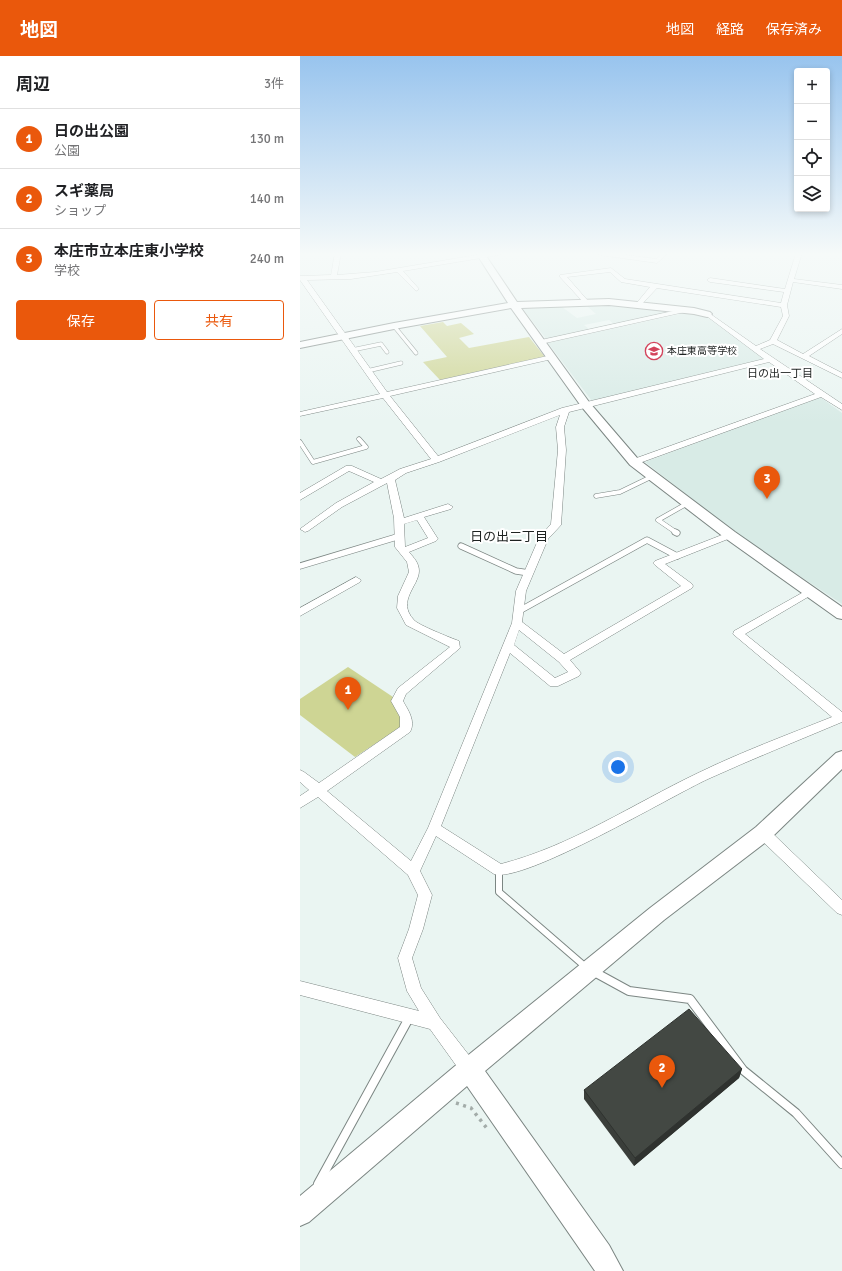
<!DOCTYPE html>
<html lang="ja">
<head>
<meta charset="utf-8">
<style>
	:root { --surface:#fff; --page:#f6f6f6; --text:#202124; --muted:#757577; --line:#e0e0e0; --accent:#ea580c }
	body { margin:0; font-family:Signika,"Noto Sans JP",sans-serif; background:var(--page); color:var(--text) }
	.controls { position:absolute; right:12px; top:12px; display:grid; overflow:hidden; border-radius:4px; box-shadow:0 2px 6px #0003 }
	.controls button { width:36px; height:36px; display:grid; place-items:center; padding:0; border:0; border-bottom:1px solid var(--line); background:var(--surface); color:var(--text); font:20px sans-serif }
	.you { position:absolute; left:318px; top:711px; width:14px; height:14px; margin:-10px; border:3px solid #fff; border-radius:50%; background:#1a73e8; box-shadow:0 0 0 6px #1a73e833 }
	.badge { display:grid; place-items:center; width:26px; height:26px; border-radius:50%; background:var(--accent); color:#fff; font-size:13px; font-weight:700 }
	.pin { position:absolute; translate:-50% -33px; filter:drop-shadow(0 1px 2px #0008) }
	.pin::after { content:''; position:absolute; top:21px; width:14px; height:12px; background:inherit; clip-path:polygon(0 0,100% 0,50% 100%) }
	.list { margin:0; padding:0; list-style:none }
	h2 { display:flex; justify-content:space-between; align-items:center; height:52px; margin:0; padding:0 16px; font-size:17px }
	h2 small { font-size:13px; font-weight:400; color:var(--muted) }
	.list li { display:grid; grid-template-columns:26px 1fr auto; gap:12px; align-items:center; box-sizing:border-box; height:60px; padding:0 16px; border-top:1px solid var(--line) }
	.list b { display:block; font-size:15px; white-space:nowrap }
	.list p { margin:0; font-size:13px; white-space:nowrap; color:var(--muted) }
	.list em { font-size:13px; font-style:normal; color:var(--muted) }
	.actions { display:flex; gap:8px; padding:12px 16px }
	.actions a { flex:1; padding:9px 0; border:1px solid var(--accent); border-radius:4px; text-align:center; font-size:14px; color:var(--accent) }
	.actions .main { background:var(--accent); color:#fff }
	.icon { flex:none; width:22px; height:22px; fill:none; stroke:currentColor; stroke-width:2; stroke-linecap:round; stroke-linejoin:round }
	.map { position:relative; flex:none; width:542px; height:1215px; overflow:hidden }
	header { display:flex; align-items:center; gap:24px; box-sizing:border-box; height:56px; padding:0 20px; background:var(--accent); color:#fff }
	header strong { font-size:19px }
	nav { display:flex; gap:22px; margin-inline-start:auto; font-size:14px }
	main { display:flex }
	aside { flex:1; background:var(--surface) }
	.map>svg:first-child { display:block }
	.built { fill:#d8ebe6 }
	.green { fill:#ced594 }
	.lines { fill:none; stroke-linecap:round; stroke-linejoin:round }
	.lane-far4-casing { stroke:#7c8683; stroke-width:4.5 }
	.lane-far3-casing { stroke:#7c8683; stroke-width:5 }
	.lane-far2-casing { stroke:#7c8683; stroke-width:7 }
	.lane-far1-casing { stroke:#7c8683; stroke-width:8 }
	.lane-casing { stroke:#7c8683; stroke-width:10 }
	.street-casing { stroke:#7c8683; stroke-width:1 }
	.secondary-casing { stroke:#7c8683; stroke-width:2 }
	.path { stroke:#a3aca9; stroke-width:3.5; stroke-dasharray:3 4.5; stroke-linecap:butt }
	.lane-far4 { stroke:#fff; stroke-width:3.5 }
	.lane-far3 { stroke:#fff; stroke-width:4 }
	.lane-far2 { stroke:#fff; stroke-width:5.5 }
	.lane-far1 { stroke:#fff; stroke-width:6 }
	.lane { stroke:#fff; stroke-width:8 }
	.street { fill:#fff; fill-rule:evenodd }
	.secondary { fill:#fff; fill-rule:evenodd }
	.wall { fill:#3a3e3a }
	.shaded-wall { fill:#2f322f }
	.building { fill:#434843; stroke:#2f322f }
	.labels { text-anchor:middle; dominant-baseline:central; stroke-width:4; stroke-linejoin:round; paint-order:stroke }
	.far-poi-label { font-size:10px; fill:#1e2221; stroke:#fff; text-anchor:start }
	.far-neighbourhood-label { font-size:11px; fill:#1e2221; stroke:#fff }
	.neighbourhood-label { font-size:13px; fill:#1e2221; stroke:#fff }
</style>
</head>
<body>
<header>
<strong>地図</strong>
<nav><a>地図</a><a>経路</a><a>保存済み</a></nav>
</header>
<main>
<aside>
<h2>周辺<small>3件</small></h2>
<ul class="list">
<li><span class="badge">1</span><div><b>日の出公園</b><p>公園</p></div><em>130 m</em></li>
<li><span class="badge">2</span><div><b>スギ薬局</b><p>ショップ</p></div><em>140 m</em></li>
<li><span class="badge">3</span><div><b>本庄市立本庄東小学校</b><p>学校</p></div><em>240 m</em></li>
</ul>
<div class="actions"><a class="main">保存</a><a>共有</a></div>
</aside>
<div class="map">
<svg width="542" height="1215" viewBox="0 0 542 1215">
	<rect width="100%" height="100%" fill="#eaf5f2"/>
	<g class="built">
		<polygon points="315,249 376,255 315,269 309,264 284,269 290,274 247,284 223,253 262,251 277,262 296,258 287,250"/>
		<polygon points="389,256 405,259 465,303 292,345 248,287"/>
		<polygon points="520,341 542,357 542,548 438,479 345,406"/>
	</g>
	<g class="green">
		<polygon points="143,266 147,270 161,267 174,278 159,282 169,292 229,281 245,301 140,324 123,306 147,301 120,270"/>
		<polygon points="48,611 93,641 101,662 101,671 55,701 0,659 0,643"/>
	</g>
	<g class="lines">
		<defs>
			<g id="lane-far4">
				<polyline points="94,270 116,297"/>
				<polyline points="52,294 81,288 87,296"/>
				<polyline points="67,315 101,307"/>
			</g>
			<g id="lane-far3">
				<polyline points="0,386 13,406 66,391 59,383"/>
				<polyline points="296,440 320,436 353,420"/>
				<polyline points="377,477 358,464 388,447"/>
			</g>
			<g id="lane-far2">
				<polyline points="375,476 377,477"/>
				<polyline points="161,490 216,515 229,517"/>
				<polyline points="0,510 100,480"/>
				<polyline points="219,555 347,484 377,500"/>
			</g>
			<polyline id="lane-far1" points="199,814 199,836 288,913"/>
			<g id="lane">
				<polyline points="287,912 329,935 390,943 443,1014 496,1057 542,1108"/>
				<polyline points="18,1128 109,962"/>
			</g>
			<g id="street">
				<path d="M 35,197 L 41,197 L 37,219 L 75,216 L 189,197 L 202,197 L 199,199 L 103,215 L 119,233 L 116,235 L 97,216 L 51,223 L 7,224 L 87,336 L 252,299 L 256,301 L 252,303 L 90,340 L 138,400 L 262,352 L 464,303 L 404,258 L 409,257 L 456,290 L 470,284 L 483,260 L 481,251 L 357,232 L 340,250 L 338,251 L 335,249 L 350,231 L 321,226 L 310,216 L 267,221 L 289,246 L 290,247 L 287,249 L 285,248 L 260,221 L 260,219 L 311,212 L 325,223 L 481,247 L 484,236 L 410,226 L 407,224 L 410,222 L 485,233 L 496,197 L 502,197 L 494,223 L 542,229 L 542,233 L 493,226 L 487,249 L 489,260 L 477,284 L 503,298 L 542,273 L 542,278 L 509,300 L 542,317 L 542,322 L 473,288 L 460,293 L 542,348 L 542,354 L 521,341 L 334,409 L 330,406 L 331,404 L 515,338 L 469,306 L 269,356 L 264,371 L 266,394 L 261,469 L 248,483 L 226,535 L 222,566 L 264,598 L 381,530 L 355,509 L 353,507 L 355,505 L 427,477 L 430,476 L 435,479 L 433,481 L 365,508 L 392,528 L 393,530 L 392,532 L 270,604 L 281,617 L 279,620 L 258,630 L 250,630 L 210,597 L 141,770 L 201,808 C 271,790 333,748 398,717 C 441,696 487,679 532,661 L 433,578 L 434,575 L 509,533 L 513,534 L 514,536 L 513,538 L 445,578 L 542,656 L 542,666 C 497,685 452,703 408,723 C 373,739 223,828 194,818 L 136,780 L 120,815 L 132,839 L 123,873 L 112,902 L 121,932 L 140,962 L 175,1007 L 177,1013 L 175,1019 L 169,1021 L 163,1019 L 130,973 L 0,939 L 0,925 L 119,955 L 107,935 L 98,902 L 109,873 L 118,839 L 108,819 L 18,741 L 0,752 L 0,740 L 9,734 L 0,726 L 0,714 L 4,716 L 19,727 L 100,671 L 100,661 L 91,645 L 98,632 L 150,591 L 106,569 L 97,552 L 98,540 L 109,516 L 107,506 L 95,491 L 94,462 L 87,427 L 42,451 L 8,475 L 5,476 L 0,473 L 36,447 L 74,426 L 49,415 L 0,444 L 0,437 L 46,410 L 52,410 L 81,423 L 100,413 L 131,403 L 83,342 L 0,360 L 0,356 L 80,338 L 0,224 L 0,220 L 31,219 ZM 260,359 L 256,371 L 258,394 L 251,468 L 239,482 L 216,535 L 212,567 L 128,772 L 111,805 L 27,735 L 110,676 C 116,665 108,654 103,645 L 106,638 L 160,592 L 159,585 C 151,582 118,569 114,564 C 96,545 119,530 119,515 C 119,507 114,502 109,496 L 136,485 L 138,483 L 124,461 L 151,453 L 153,451 L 148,448 L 104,462 L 95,424 L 106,417 L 139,406 ZM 117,464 L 128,482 L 105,491 L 104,468 ZM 219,574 L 259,606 L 268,616 L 255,622 L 214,589 Z"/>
				<polygon points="297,197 312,197 356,203 362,197 368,197 357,207 300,199"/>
				<polygon points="387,252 389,253 389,255 241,288 237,286 241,284"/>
				<polygon points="56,521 61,524 60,526 0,560 0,552"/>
				<polygon points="463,772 468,773 542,844 542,859 537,857 458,781 456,777 458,773"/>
			</g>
			<g id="secondary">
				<polygon points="176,197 184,197 217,246 309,243 394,252 410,256 412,258 410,260 407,261 394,258 309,249 221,252 289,346 338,403 435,476 542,551 542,563 537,562 425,482 330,409 281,350 211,252 94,273 0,292 0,286 94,267 208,247"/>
				<polygon points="542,695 542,713 470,783 364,864 185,1015 309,1189 323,1215 295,1215 167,1030 9,1166 0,1170 0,1140 161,1005 350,852 456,771 536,697"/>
			</g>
		</defs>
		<use href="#lane-far4" class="lane-far4-casing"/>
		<use href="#lane-far3" class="lane-far3-casing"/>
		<use href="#lane-far2" class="lane-far2-casing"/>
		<use href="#lane-far1" class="lane-far1-casing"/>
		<use href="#lane" class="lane-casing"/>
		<use href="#street" class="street-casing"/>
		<use href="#secondary" class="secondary-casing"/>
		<polyline class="path" points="156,1047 171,1052 189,1075"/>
		<use href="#lane-far4" class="lane-far4"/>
		<use href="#lane-far3" class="lane-far3"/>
		<use href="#lane-far2" class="lane-far2"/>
		<use href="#lane-far1" class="lane-far1"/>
		<use href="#lane" class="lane"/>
		<use href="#street" class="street"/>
		<use href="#secondary" class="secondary"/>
	</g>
	<polygon class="wall" points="442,1013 439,1022 334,1110 284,1043 284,1034"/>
	<polygon class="shaded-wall" points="442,1013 439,1022 334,1110 335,1102"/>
	<polygon class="building" points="389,953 442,1013 335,1102 284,1034"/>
	<linearGradient id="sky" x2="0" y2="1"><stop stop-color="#98c4ee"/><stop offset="0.54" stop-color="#f6faf9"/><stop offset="1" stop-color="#f6faf9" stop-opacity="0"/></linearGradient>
	<rect width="542" height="367" fill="url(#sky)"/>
	<defs>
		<symbol id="school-ring" viewBox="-11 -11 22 22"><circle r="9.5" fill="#fff" stroke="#d3435b" stroke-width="1.5"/><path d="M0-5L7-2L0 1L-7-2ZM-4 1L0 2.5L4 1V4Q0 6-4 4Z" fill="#d3435b"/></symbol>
	</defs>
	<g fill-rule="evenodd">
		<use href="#school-ring" x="344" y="285" width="20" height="20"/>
	</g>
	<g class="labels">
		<g class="far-poi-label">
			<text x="367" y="295">本庄東高等学校</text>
		</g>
		<g class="far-neighbourhood-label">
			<text x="480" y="317">日の出一丁目</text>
		</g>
		<g class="neighbourhood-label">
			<text x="209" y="481">日の出二丁目</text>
		</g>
	</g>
</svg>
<div class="controls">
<button>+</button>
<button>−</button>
<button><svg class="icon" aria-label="locate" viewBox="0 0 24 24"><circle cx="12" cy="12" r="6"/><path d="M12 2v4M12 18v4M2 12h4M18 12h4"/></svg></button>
<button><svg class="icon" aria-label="layers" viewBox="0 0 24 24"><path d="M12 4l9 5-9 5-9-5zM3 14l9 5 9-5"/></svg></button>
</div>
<div class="you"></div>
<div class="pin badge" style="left:48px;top:654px">1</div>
<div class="pin badge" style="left:362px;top:1032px">2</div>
<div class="pin badge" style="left:467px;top:443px">3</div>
</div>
</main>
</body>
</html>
